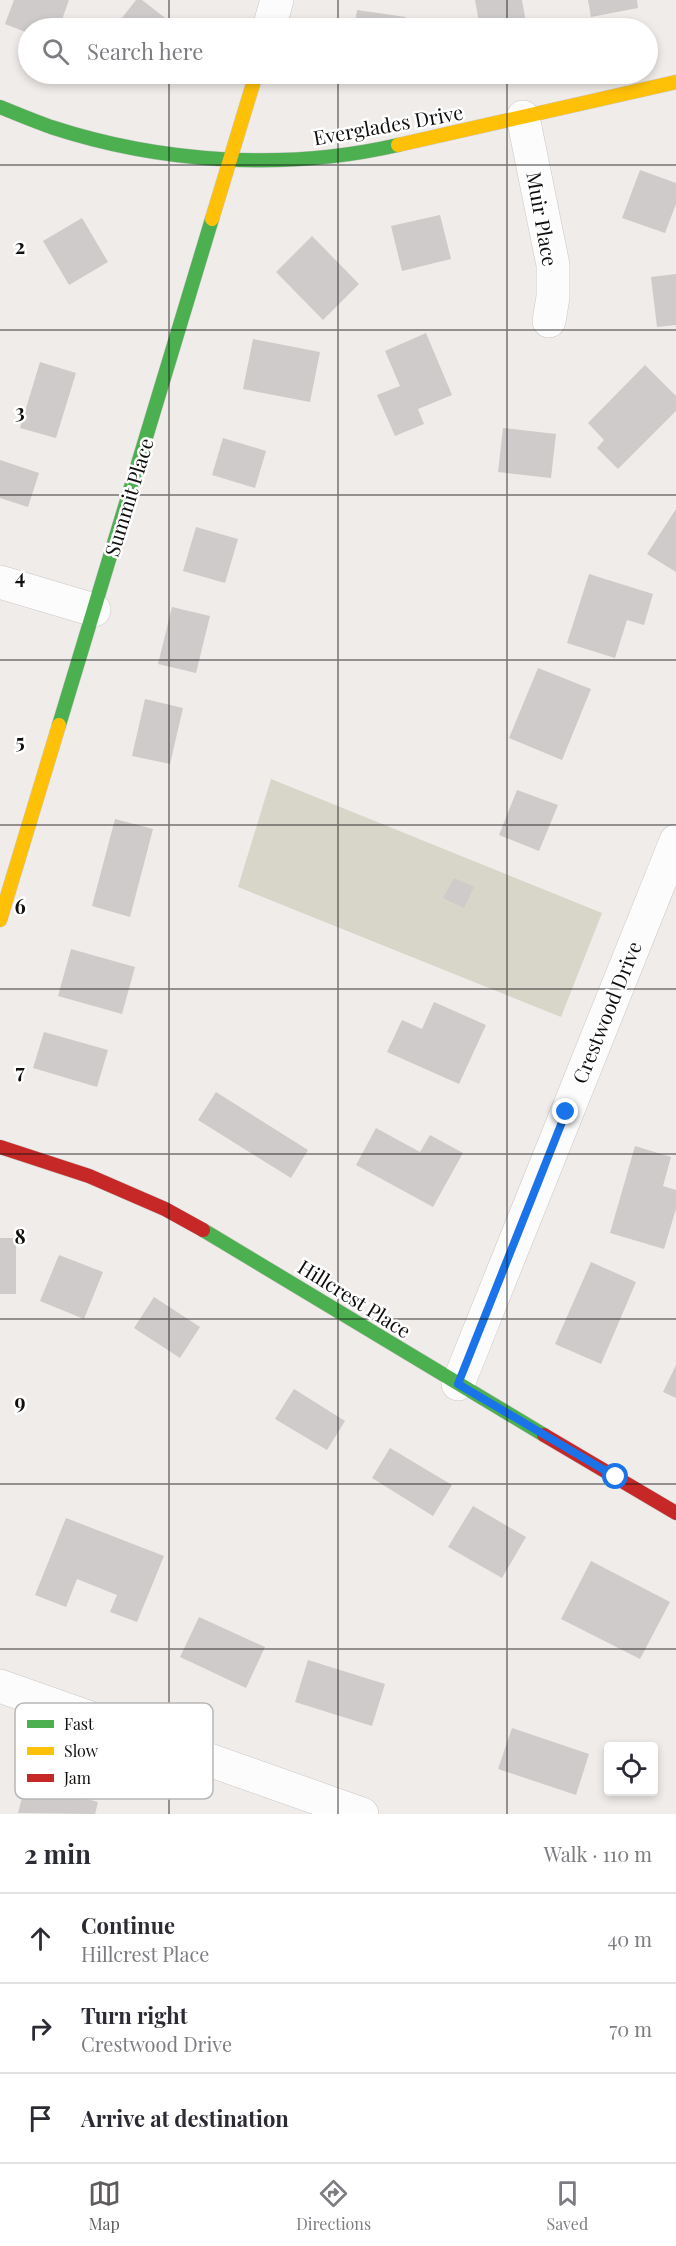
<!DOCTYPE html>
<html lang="en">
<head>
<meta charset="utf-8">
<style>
	:root { --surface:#fff; --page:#f7f7f7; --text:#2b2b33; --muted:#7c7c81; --line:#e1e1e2; --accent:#5f5c5b }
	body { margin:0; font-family:"Playfair Display",serif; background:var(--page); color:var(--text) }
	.controls { position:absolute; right:18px; bottom:18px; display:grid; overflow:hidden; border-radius:6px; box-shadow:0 3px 9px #0003 }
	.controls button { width:54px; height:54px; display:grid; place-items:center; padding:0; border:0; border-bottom:2px solid var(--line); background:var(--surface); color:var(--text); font:30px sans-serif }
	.stop { position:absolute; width:18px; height:18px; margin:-14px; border:4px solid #1a73e8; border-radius:50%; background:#fff }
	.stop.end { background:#1a73e8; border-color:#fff; box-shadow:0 2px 6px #0008 }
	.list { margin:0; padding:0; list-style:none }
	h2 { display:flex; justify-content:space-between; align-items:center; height:78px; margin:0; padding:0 24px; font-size:26px }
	h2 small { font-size:20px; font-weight:400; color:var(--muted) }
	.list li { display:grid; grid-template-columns:39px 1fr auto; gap:18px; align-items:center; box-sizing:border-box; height:90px; padding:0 24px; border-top:2px solid var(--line) }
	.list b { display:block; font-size:22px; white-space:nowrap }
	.list p { margin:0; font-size:20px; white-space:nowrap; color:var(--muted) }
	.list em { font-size:20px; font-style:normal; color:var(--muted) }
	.icon { flex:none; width:33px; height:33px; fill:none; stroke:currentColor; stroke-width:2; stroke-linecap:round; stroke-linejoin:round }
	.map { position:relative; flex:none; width:676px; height:1814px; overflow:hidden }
	.search { position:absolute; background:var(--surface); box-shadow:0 3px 9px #0003; left:18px; right:18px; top:18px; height:66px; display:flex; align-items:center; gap:15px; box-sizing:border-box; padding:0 21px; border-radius:33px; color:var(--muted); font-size:22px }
	.sheet { height:348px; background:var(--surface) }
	nav { display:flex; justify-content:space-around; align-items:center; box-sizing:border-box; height:84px; border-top:2px solid var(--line); background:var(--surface); font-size:16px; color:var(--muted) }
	nav a { display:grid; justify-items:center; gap:3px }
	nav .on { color:var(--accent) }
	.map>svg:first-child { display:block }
	.green { fill:#d7d6c9 }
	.building { fill:#cecbca }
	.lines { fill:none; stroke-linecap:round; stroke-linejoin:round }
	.street-casing { stroke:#cac7c6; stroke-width:34 }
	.fast-casing { stroke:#cac7c6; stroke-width:15 }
	.slow-casing { stroke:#cac7c6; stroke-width:15 }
	.jam-casing { stroke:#cac7c6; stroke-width:15 }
	.street { stroke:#fdfcfc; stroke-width:33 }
	.fast { stroke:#4caf50; stroke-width:14 }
	.slow { stroke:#ffc107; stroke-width:14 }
	.jam { stroke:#c62828; stroke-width:14 }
	.route { stroke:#1a73e8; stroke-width:8 }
	.grid { fill:none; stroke:#110f0e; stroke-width:1.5; stroke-opacity:0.55 }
	.labels { text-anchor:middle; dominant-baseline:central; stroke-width:5; stroke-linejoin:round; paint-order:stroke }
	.street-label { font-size:20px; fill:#110f0e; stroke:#fff }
	.key { fill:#fff; stroke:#b8b7b7; stroke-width:1.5 }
	.key-label { font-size:16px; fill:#110f0e }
	.grid-label { font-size:20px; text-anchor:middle; font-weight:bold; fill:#110f0e; stroke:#fff; stroke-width:5; stroke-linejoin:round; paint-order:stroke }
</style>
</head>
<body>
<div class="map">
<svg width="676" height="1814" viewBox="0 0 676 1814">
	<rect width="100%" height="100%" fill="#f0ecea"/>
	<polygon class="green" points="271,779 602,913 561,1017 238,887"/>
	<g class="building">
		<polygon points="14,0 69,0 59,28 28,28 28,33 5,24"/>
		<polygon points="136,0 142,0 173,24 170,28 114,28"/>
		<polygon points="475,0 522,0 527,28 480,28"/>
		<polygon points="588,0 637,0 638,8 591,17"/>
		<polygon points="357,10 406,17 404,28 354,28"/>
		<polygon points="640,170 676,183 676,204 665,233 622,218"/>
		<polygon points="440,215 451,259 402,271 391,226"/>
		<polygon points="82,218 108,262 69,285 43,241"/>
		<polygon points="312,236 359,284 323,320 276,272"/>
		<polygon points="676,274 676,325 657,327 651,277"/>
		<polygon points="426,333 452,395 418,409 424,424 395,436 377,395 400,386 385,351"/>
		<polygon points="253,339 320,352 310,402 243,389"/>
		<polygon points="40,362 76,373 56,438 20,428"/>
		<polygon points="645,365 676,396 676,411 618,469 597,448 604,440 588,423"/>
		<polygon points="503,428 556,434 551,478 498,472"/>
		<polygon points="223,438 266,451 255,488 212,475"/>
		<polygon points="0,460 39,473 28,507 0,498"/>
		<polygon points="676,509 676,572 647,554"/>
		<polygon points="196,527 238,539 225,583 183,571"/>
		<polygon points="589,574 653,594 644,625 627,620 615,658 567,643"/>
		<polygon points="172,607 210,616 196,673 158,664"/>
		<polygon points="538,668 591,689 562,760 509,738"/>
		<polygon points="145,699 183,708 170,764 132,756"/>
		<polygon points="517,790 558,805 539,851 499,835"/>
		<polygon points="115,819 153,829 130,917 92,906"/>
		<polygon points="454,878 474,887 464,908 443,898"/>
		<polygon points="71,949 135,967 122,1014 58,996"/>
		<polygon points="434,1002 486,1025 459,1084 387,1052 402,1020 422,1029"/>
		<polygon points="44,1032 108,1050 97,1087 33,1068"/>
		<polygon points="216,1092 308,1150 291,1178 198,1120"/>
		<polygon points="376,1128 420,1152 430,1135 463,1153 433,1207 356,1165"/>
		<polygon points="635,1146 671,1157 663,1186 676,1190 676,1209 664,1249 610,1233"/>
		<rect x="0" y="1238" width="16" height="56"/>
		<polygon points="59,1255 103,1272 84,1319 40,1301"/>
		<polygon points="591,1262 636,1282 601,1364 555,1344"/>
		<polygon points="154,1297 200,1327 180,1358 134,1328"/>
		<polygon points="676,1365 676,1398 663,1392"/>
		<polygon points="294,1389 345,1421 327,1450 275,1419"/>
		<polygon points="390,1448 452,1485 433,1516 372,1478"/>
		<polygon points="473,1506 526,1537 502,1578 448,1547"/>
		<polygon points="66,1518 164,1556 137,1622 110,1612 117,1595 77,1579 66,1607 35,1595"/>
		<polygon points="591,1561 670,1602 640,1659 561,1619"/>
		<polygon points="199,1617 265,1647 246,1688 180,1657"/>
		<polygon points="308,1660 385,1684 372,1726 295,1702"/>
		<polygon points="512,1728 589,1754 576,1795 498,1769"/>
		<polygon points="26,1782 98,1802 95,1814 18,1813"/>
	</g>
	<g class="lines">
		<defs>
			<g id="street">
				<polyline points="269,28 277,0"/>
				<polyline points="523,117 553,265 553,297 549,321"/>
				<polyline points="0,582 94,610"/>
				<polyline points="458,1384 676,841"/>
				<polyline points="0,1686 362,1814"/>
			</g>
			<g id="fast">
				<path d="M 0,107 C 17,114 34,121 51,127 C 161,163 285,171 398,145"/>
				<polyline points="59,725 212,219"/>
				<polyline points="203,1230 544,1435"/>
			</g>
			<g id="slow">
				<polyline points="398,145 676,82"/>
				<polyline points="212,219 256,74"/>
				<polyline points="0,920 59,725"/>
			</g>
			<g id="jam">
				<polyline points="0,1147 89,1176 165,1209 203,1230"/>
				<polyline points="544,1435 676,1513"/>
			</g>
		</defs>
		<use href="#street" class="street-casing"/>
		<use href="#fast" class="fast-casing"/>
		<use href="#slow" class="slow-casing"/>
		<use href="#jam" class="jam-casing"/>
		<use href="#street" class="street"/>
		<use href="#fast" class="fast"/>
		<use href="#slow" class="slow"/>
		<use href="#jam" class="jam"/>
	</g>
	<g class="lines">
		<polyline class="route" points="566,1112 458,1384 616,1477"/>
	</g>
	<path class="grid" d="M 169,0 L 169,28M 338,0 L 338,28M 507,0 L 507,28M 169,74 L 169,1814M 338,74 L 338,1814M 507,74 L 507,1814M 0,165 L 676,165M 0,330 L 676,330M 0,495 L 676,495M 0,660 L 676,660M 0,825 L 676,825M 0,989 L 676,989M 0,1154 L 676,1154M 0,1319 L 676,1319M 0,1484 L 676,1484M 0,1649 L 676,1649"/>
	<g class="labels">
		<g class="street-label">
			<text transform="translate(388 124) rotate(-10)">Everglades Drive</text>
			<text transform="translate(543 219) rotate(80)">Muir Place</text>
			<text transform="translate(128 497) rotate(-73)">Summit Place</text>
			<text transform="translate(606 1012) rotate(-68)">Crestwood Drive</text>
			<text transform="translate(355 1298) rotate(32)">Hillcrest Place</text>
		</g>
	</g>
	<rect x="15" y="1703" width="198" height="96" rx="9" class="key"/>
	<rect x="27" y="1720" width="27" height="8" fill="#4caf50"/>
	<rect x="27" y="1747" width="27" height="8" fill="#ffc107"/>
	<rect x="27" y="1774" width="27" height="8" fill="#c62828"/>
	<g class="key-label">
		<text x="64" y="1730">Fast</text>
		<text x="64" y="1757">Slow</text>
		<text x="64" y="1784">Jam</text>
	</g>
	<g class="grid-label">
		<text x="20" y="254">2</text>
		<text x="20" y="419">3</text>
		<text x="20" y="584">4</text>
		<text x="20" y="749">5</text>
		<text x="20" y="914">6</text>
		<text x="20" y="1079">7</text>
		<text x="20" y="1244">8</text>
		<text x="20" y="1409">9</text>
	</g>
</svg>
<div class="controls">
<button><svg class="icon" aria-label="locate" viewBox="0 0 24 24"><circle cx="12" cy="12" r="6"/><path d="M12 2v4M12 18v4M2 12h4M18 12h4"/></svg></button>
</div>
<div class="stop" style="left:616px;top:1477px"></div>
<div class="stop end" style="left:566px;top:1112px"></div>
<div class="search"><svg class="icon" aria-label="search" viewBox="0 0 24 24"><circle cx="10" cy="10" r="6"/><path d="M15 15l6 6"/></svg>Search here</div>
</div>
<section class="sheet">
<h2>2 min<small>Walk · 110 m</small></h2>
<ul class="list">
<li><svg class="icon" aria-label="ahead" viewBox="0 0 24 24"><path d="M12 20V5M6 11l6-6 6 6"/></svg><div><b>Continue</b><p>Hillcrest Place</p></div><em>40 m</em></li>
<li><svg class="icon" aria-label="right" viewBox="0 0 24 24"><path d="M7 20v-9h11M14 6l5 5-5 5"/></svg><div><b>Turn right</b><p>Crestwood Drive</p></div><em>70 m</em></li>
<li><svg class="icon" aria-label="arrive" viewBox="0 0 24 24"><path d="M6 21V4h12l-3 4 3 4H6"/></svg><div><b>Arrive at destination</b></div></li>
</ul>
</section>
<nav>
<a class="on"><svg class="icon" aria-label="map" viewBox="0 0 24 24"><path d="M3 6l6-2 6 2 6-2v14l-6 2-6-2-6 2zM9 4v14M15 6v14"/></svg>Map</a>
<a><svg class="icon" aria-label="directions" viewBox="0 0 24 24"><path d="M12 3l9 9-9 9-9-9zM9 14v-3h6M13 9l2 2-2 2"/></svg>Directions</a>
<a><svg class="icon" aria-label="saved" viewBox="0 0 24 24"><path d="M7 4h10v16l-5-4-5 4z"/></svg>Saved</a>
</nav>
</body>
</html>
